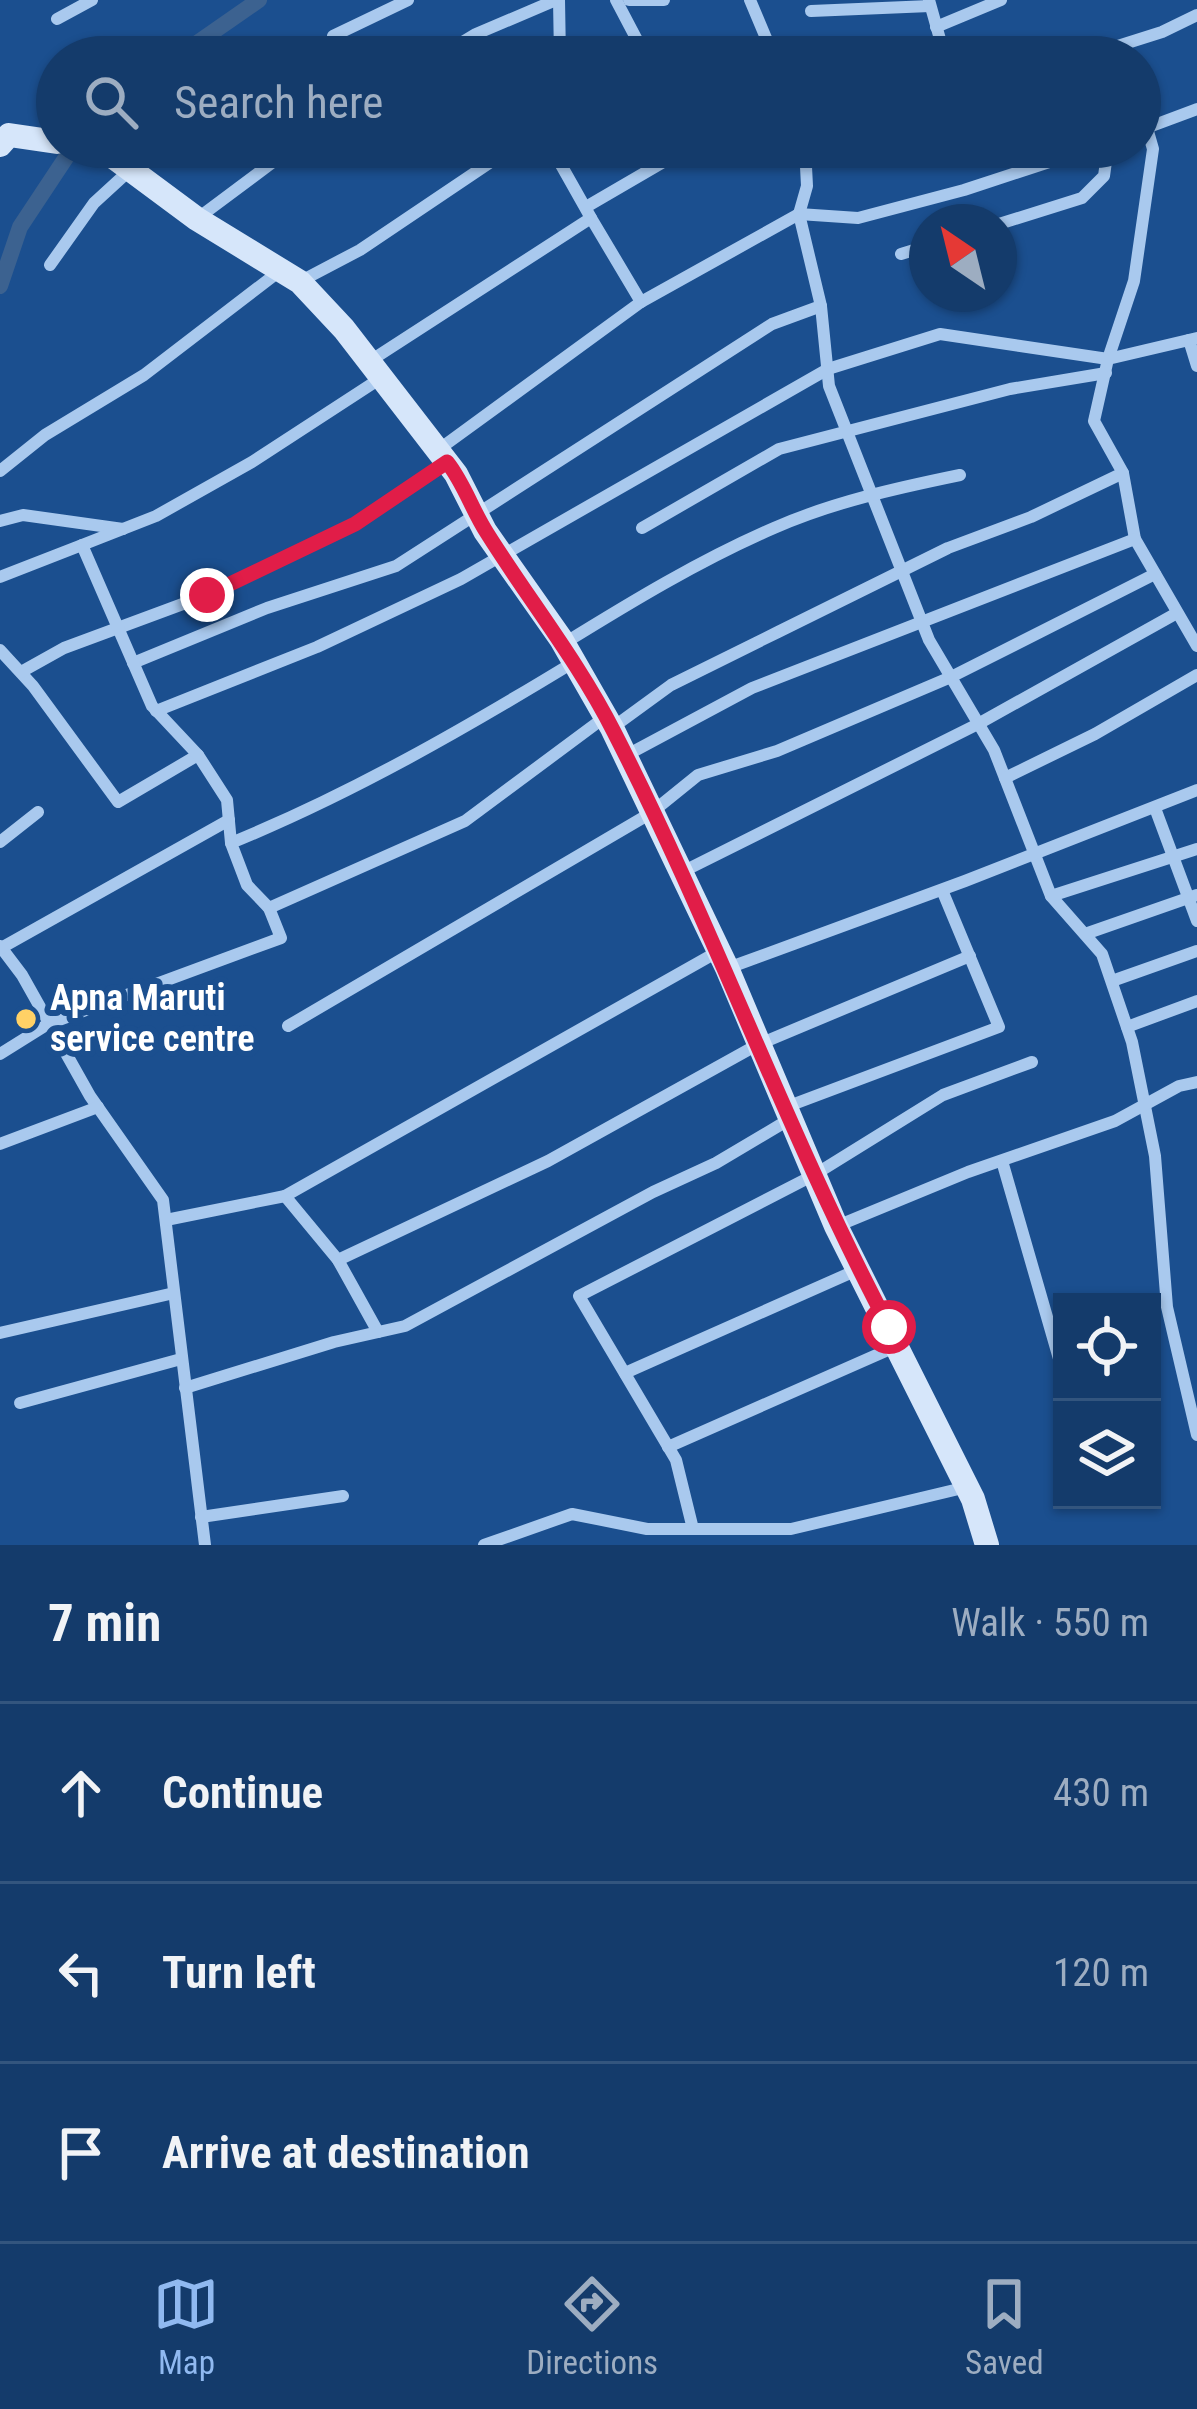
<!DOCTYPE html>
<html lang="en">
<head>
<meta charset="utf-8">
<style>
	:root { --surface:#143b6b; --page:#214673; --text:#f1f3f6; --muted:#9dadc1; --line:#33557e; --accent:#90b9f0 }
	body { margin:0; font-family:"Roboto Condensed",sans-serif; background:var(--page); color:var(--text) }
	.controls { position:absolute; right:36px; bottom:36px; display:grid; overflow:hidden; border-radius:0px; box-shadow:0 3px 9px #0004 }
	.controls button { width:108px; height:108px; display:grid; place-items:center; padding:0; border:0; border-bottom:3px solid var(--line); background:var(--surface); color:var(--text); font:60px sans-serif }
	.compass { position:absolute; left:909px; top:204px; width:108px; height:108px; border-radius:50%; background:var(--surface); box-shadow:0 3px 9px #0004; rotate:325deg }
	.stop { position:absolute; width:36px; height:36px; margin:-27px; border:9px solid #e11d48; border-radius:50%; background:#fff }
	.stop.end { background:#e11d48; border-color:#fff; box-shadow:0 3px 12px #0008 }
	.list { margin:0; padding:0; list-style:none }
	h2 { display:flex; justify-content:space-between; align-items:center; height:156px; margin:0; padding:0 48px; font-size:51px }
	h2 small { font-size:39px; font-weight:400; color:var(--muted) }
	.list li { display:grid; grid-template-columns:78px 1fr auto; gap:36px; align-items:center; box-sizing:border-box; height:180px; padding:0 48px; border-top:3px solid var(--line) }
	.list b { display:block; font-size:45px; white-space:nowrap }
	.list em { font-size:39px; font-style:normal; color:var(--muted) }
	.icon { flex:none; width:66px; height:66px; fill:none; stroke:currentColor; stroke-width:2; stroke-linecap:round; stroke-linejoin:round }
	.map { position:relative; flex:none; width:1197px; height:1545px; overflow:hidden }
	.search { position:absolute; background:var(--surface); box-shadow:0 3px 9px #0004; left:36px; right:36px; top:36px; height:132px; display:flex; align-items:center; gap:30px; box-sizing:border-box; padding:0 42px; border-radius:66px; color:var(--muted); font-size:45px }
	.sheet { height:696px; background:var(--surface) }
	nav { display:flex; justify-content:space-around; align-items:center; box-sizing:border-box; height:168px; border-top:3px solid var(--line); background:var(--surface); font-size:33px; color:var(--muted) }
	nav a { display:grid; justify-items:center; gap:6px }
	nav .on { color:var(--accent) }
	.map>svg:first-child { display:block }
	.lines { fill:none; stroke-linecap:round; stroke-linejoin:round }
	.canal { stroke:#3c6290; stroke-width:16 }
	.street { stroke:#a9c9ee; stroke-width:12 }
	.secondary { stroke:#d6e6fa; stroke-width:24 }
	.route { stroke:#e11d48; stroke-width:15 }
	.poi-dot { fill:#ffd166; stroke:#1b4f8f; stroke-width:4.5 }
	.labels { text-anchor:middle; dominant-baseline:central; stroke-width:12; stroke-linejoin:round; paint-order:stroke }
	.poi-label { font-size:36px; font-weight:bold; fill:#fff; stroke:#1b4f8f; text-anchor:start }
</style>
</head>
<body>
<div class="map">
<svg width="1197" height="1545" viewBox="0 0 1197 1545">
	<rect width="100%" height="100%" fill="#1b4f8f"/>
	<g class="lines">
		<g class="canal">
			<polyline points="177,57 259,0"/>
			<polyline points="0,286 20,227 73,147"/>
		</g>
		<g class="street">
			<polyline points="559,0 560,57"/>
			<polyline points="616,0 646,57"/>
			<polyline points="629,0 664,0"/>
			<polyline points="750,0 774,57"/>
			<polyline points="929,0 945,57"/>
			<polyline points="811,11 930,6"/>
			<polyline points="57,19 92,0"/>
			<polyline points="936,27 1001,0"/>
			<polyline points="333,36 408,0"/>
			<polyline points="438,57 476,34 556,0"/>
			<polyline points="1083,57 1162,32 1197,15"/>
			<polyline points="1141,130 1197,109"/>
			<polyline points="805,147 807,186 799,214 821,306 829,386 929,640 994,750 1051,896 1102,954 1132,1042 1155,1156 1167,1307 1197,1435"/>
			<polyline points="586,207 689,147"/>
			<polyline points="198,218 293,147"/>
			<polyline points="591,218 641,302"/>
			<polyline points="999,224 1082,198 1104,176 1108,147"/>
			<polyline points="901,254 927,246"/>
			<polyline points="50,265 94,203 130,170"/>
			<polyline points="301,281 360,250 513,147"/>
			<polyline points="1189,340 1197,366"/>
			<polyline points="370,361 591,218 560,163 554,159 536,160 524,147"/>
			<polyline points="438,450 641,302 799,214 858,218 964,190 1095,147"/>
			<polyline points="0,471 45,435 144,375 281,270"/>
			<polyline points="1123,473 1135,539 1197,646"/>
			<polyline points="0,521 23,515 123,529"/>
			<polyline points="642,528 779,449 1010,389 1106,373"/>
			<polyline points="0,577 82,545"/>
			<path d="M 563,644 C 631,602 700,560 774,528 C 833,502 897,488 960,475"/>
			<polyline points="0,650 33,686 118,802 198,755"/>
			<polyline points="133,663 267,608 396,566 772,324 821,306"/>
			<polyline points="21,672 64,648 207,595 355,524 446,462"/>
			<polyline points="156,711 317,647 461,579 828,369 940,334 1108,359 1134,281 1153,149 1147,128"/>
			<polyline points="612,728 671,685 778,632 948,548 1031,517 1123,473 1094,421 1108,359 1197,338"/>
			<polyline points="625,756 752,688 1135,539"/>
			<polyline points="1005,778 1095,734 1197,675"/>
			<polyline points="1155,808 1197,921"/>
			<polyline points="0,842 38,812"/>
			<polyline points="231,843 227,800 198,755 152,706 82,545 156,516 252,462 381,378"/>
			<polyline points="682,872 978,724 1177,613"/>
			<polyline points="1051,896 1197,849"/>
			<path d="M 269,908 L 247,885 L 231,843 C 351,794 464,729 574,662"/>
			<polyline points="1085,934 1197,895"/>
			<polyline points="0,946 22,975 90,1096 163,1200 205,1545"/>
			<polyline points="1,948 229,820"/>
			<polyline points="728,968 965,881 1197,790"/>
			<polyline points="1112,981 1197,951"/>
			<polyline points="288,1026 651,813 698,775 777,751 951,677 1155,574"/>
			<polyline points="1127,1027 1197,1001"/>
			<polyline points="0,1054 48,1024 281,938 269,908 465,821 605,717"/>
			<polyline points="786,1107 999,1027 942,890"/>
			<polyline points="0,1144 98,1107"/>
			<polyline points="1002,1161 1062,1369"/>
			<polyline points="285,1196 338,1260 378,1332"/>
			<polyline points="166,1220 285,1196 719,951"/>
			<polyline points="837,1226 968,1172 1115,1121 1179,1086 1197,1082"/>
			<polyline points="338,1260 548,1161 757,1045 970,956"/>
			<polyline points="0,1333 174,1293"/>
			<polyline points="625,1373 857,1270"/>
			<polyline points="185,1388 334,1342 405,1326 653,1192 716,1163 790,1119"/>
			<polyline points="20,1403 181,1359"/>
			<polyline points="668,1447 897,1346"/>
			<polyline points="201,1517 343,1496"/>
			<polyline points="693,1529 676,1460 579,1296 814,1175 943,1095 1032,1062"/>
			<polyline points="484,1545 572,1514 647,1529 791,1529 967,1487"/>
		</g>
		<g class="secondary">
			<polyline points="0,145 9,135 57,142"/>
			<polyline points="86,147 104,150 197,219 300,282 344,329 456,474 485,531 561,639 612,728 727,968 836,1226 973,1499 987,1545"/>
		</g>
	</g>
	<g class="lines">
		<path class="route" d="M 207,595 L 355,524 L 447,462 C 464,483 472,510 487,533 C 529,600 578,661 614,732 C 714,927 787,1134 889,1327"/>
	</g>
	<circle class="poi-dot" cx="26" cy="1019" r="12"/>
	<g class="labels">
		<g class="poi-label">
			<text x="50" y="998">Apna Maruti<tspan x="50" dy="41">service centre</tspan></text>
		</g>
	</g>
</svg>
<div class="controls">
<button><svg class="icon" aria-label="locate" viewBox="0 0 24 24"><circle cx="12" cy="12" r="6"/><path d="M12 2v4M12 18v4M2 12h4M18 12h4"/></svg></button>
<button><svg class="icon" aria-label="layers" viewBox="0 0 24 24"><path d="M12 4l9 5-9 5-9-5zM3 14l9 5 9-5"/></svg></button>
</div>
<svg class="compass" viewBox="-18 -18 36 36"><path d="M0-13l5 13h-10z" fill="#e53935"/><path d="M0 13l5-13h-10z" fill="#9dadc1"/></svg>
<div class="stop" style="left:889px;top:1327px"></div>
<div class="stop end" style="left:207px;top:595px"></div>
<div class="search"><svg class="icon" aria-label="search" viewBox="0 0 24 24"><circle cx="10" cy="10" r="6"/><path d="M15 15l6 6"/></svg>Search here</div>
</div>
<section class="sheet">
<h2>7 min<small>Walk · 550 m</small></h2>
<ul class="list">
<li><svg class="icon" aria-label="ahead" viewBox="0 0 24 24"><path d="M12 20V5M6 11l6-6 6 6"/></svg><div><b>Continue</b></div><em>430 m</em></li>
<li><svg class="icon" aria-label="left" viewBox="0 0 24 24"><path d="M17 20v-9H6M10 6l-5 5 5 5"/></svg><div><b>Turn left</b></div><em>120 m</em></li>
<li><svg class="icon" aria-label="arrive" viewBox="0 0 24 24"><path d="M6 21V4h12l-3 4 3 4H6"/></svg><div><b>Arrive at destination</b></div></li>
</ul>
</section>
<nav>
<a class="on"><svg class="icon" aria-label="map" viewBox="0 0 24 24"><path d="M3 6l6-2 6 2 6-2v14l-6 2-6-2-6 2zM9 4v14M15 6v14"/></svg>Map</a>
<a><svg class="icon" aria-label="directions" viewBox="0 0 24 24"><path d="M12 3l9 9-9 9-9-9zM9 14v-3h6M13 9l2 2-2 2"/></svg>Directions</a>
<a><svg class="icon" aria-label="saved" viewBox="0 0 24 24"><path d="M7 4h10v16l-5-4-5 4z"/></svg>Saved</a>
</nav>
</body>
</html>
